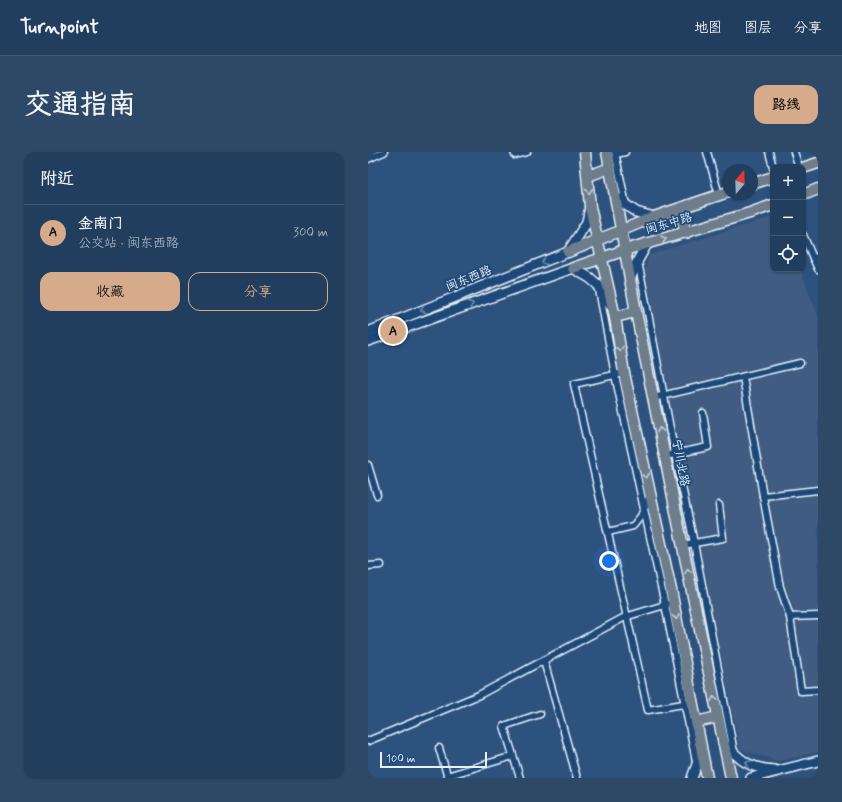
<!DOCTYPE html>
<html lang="zh">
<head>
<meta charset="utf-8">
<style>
	:root { --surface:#223e5e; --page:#2e4967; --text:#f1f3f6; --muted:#a2aebc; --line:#3f5773; --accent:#d6ab8b }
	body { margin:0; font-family:Mynerve,"LXGW WenKai TC",sans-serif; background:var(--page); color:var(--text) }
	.controls { position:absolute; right:12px; top:12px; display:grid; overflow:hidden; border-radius:8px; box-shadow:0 1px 3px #0004 }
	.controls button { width:36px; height:36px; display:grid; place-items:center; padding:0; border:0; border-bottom:1px solid var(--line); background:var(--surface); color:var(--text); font:20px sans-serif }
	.compass { position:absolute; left:354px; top:12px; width:36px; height:36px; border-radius:50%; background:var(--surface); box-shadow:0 1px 3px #0004; rotate:19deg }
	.scale { position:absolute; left:12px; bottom:10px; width:107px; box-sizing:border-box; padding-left:4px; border:2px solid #e8f1f8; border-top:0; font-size:11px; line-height:14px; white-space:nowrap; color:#e8f1f8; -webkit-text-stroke:3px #1f4a7a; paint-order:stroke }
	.you { position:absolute; left:241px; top:409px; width:14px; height:14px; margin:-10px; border:3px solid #fff; border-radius:50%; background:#1a73e8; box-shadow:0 0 0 6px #1a73e833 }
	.badge { display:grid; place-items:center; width:26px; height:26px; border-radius:50%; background:var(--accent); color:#111; font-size:13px; font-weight:700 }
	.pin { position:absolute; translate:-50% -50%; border:2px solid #fff; box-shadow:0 1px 4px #0006 }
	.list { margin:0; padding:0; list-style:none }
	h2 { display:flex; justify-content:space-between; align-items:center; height:52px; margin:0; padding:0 16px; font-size:17px }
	h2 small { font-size:13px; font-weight:400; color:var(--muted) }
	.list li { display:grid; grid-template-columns:26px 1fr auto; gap:12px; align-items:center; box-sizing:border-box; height:56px; padding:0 16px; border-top:1px solid var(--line) }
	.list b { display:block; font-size:15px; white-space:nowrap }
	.list p { margin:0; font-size:13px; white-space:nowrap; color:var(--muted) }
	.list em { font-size:13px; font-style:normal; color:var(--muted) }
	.actions { display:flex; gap:8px; padding:12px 16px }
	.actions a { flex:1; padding:9px 0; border:1px solid var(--accent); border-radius:12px; text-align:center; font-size:14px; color:var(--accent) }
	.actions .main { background:var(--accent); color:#111 }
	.icon { flex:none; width:22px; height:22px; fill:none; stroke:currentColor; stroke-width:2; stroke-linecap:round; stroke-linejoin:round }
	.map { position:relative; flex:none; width:450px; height:626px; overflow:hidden; border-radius:12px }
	header { display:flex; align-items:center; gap:24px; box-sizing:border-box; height:56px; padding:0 20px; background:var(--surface); border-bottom:1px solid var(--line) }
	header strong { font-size:19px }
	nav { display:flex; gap:22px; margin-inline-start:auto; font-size:14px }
	.intro { display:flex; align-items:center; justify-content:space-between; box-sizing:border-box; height:96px; padding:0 24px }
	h1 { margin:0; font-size:28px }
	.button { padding:10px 18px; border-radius:12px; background:var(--accent); color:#111; font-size:14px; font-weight:700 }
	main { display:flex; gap:24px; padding:0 24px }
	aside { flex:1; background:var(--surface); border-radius:12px; box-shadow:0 1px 3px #0004 }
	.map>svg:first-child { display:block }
	.built { fill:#415c82 }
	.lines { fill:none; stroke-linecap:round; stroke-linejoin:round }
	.minor-casing { stroke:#e8f1f8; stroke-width:9 }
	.secondary-casing { stroke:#e8f1f8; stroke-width:12 }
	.primary-casing { stroke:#e8f1f8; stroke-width:13 }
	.minor { stroke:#1f4a7a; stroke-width:6 }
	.secondary { stroke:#1f4a7a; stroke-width:9 }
	.primary { stroke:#6d7d8c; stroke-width:10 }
	.oneway { stroke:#c3ced8 }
	.oneway2 { stroke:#6f8dac }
	.labels { text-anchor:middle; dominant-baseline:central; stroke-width:3.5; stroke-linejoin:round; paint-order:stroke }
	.street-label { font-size:12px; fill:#e8f1f8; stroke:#1f4a7a }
</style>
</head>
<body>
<header>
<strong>Turnpoint</strong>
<nav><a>地图</a><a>图层</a><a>分享</a></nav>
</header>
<div class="intro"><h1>交通指南</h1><a class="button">路线</a></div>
<main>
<aside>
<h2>附近<small></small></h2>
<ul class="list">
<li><span class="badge">A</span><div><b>金南门</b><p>公交站 · 闽东西路</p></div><em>300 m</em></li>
</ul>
<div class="actions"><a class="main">收藏</a><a>分享</a></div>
</aside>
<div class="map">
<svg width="450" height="626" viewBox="0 0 450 626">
	<rect width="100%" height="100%" fill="#2e527e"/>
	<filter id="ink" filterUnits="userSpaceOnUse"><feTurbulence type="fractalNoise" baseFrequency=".025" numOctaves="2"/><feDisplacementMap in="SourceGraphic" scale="8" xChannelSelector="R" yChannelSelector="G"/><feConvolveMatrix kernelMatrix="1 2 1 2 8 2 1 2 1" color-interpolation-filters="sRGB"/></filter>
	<g filter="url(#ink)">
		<polygon class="built" points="405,65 405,117 432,117 450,164 450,600 410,609 372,597 276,124 281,103"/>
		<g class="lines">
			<defs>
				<g id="minor">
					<polyline points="146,0 147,3 159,0"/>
					<polyline points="247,0 258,53"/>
					<polyline points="339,0 351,43"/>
					<polyline points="401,0 405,15"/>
					<polyline points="426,0 431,15"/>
					<polyline points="248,2 257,0"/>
					<polyline points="0,7 16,0"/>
					<polyline points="435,83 445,106"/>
					<polyline points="450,105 445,106 450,117"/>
					<polyline points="270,109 307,302 326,391 366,600"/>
					<polyline points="231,138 247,223 276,357 297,453 328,609"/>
					<polyline points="251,222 206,232 280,558 321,551"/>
					<polyline points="375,225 395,344 450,338"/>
					<polyline points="285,246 432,211"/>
					<polyline points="297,304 340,295 335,261"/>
					<polyline points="0,313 9,343"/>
					<polyline points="395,344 412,435 422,465 450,464"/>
					<polyline points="240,380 265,374 273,364 282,343"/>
					<polyline points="315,393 355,386 351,353"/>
					<polyline points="0,414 13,413"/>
					<polyline points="422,465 433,539 450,538"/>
					<polyline points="176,509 209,626"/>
					<polyline points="0,589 111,543 257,465 300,452"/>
					<polyline points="71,596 80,626"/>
					<polyline points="79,624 145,604"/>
					<polyline points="152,626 136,574 172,562"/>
				</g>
				<g id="secondary">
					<polyline points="247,44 258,53 268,60 286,65"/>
					<polyline points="263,125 270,108 279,92"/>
					<polyline points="0,180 200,100 219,70 222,55"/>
					<polyline points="0,189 205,116 222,126 230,133 243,154"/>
					<path d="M 355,590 C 372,608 380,616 406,618"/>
					<polyline points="324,626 329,612 333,596"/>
					<polyline points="383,626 450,609"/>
				</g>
				<g id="primary">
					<polyline points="217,0 222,55 247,165 256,221 303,438 339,626"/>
					<polyline points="239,0 268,160 323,435 363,626"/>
					<polyline points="435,16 450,11"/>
					<polyline points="220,24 242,16"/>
					<polyline points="384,32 405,25"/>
					<polyline points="435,43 450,37"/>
					<polyline points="311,57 318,81"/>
					<polyline points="200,100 286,65 360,40"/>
					<polyline points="205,116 257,98 382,61 405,53"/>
					<polyline points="247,165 268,160"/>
					<polyline points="328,570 350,565"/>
				</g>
			</defs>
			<use href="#minor" class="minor-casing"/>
			<use href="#secondary" class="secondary-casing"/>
			<use href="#primary" class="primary-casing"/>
			<use href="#minor" class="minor"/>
			<use href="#secondary" class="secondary"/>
			<use href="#primary" class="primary"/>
		</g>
		<defs><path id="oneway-chevron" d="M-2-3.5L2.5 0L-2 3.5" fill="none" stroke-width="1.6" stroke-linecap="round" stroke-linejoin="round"/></defs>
		<g class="oneway">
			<use href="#oneway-chevron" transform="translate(221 39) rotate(86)"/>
			<use href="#oneway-chevron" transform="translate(296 87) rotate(-16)"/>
			<use href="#oneway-chevron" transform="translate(252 197) rotate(81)"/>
			<use href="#oneway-chevron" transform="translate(292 278) rotate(-101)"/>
			<use href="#oneway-chevron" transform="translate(278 324) rotate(78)"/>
			<use href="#oneway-chevron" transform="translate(320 419) rotate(-101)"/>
			<use href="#oneway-chevron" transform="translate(308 465) rotate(79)"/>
			<use href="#oneway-chevron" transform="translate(346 547) rotate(-102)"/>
		</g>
		<g class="oneway2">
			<use href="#oneway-chevron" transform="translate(176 110) rotate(158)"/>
			<use href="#oneway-chevron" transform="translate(103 152) rotate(-20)"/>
			<use href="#oneway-chevron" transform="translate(55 158) rotate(158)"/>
			<use href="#oneway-chevron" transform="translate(380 611) rotate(-155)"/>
		</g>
	</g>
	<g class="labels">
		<g class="street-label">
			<text transform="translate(301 72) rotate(-16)">闽东中路</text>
			<text transform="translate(101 127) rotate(-22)">闽东西路</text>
			<text transform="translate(312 311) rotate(79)">宁川北路</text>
		</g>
	</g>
</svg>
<div class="controls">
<button>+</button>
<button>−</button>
<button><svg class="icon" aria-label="locate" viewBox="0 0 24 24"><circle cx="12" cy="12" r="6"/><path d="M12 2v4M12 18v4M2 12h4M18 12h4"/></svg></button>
</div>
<svg class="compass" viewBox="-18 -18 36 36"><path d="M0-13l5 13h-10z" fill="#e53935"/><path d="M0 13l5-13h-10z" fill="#a2aebc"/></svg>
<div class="scale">100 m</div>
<div class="you"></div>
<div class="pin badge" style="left:25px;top:179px">A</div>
</div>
</main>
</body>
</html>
